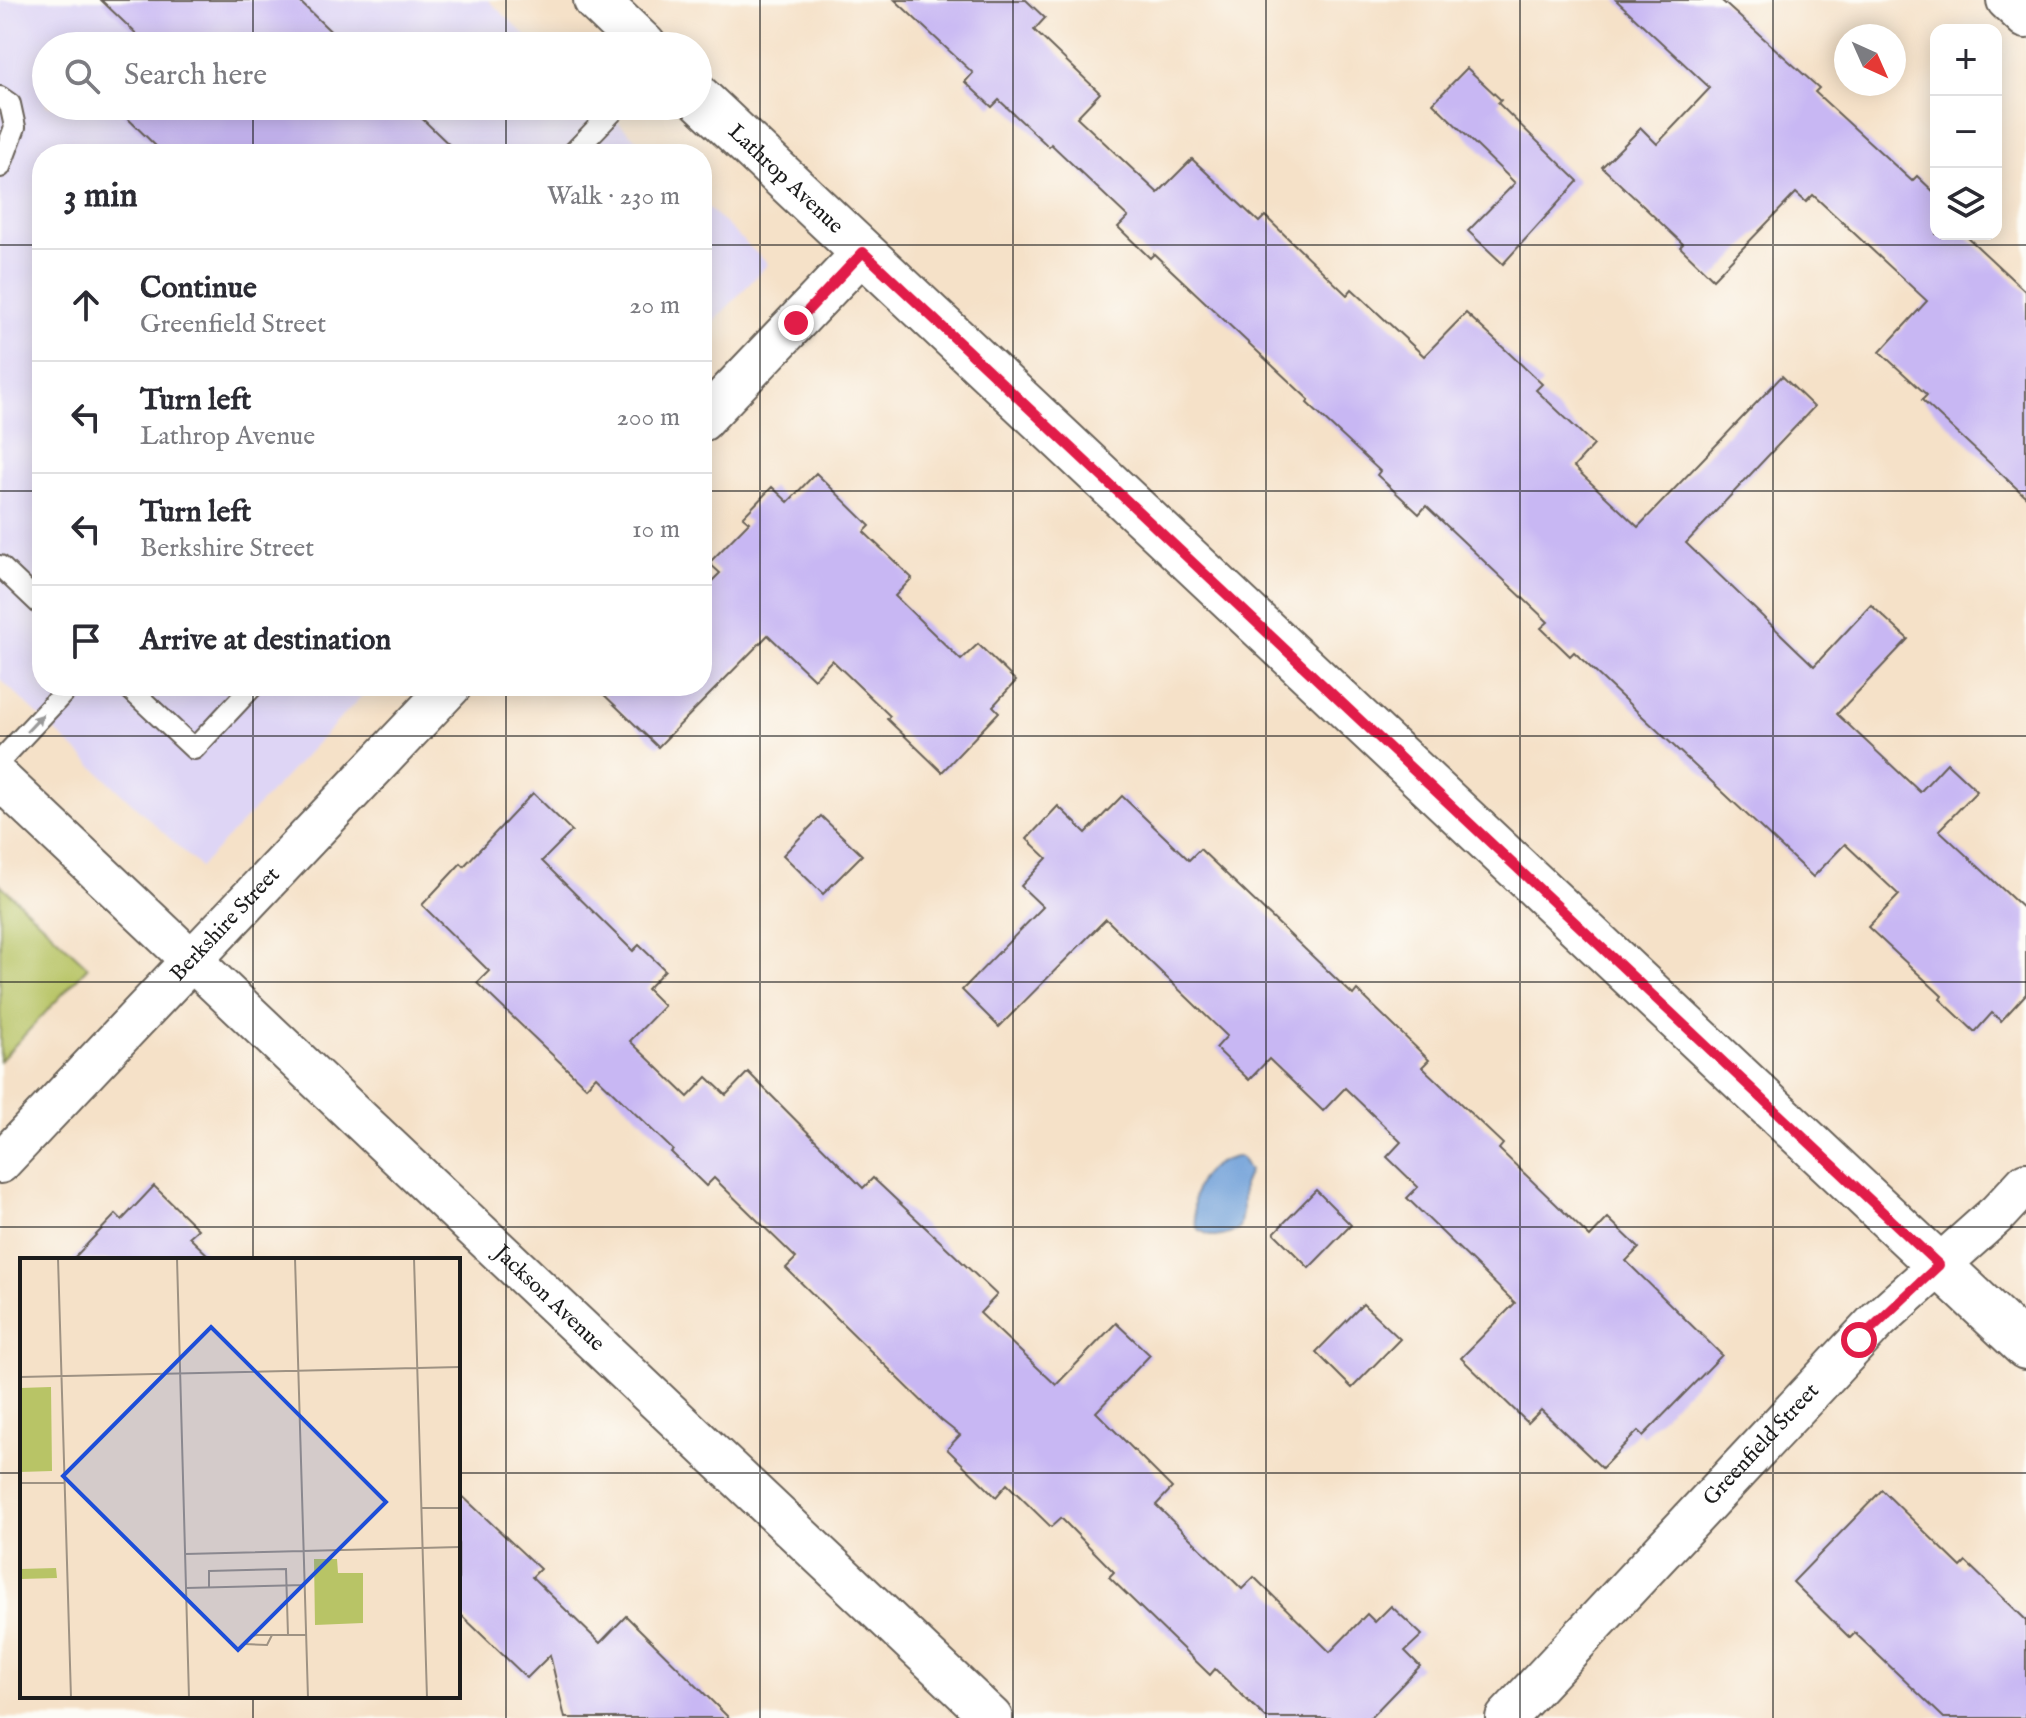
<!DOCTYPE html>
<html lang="en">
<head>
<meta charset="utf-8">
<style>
	:root { --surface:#fff; --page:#f7f7f7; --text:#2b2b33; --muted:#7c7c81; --line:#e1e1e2 }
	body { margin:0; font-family:"IM FELL English",serif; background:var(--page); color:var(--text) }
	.controls { position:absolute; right:24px; top:24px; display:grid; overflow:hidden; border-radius:16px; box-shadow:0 4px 20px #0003 }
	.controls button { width:72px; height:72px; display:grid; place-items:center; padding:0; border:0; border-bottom:2px solid var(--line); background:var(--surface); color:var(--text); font:40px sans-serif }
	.compass { position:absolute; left:1834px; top:24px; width:72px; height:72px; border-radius:50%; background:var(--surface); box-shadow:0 4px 20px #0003; rotate:135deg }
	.stop { position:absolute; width:24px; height:24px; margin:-18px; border:6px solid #e11d48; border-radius:50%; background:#fff }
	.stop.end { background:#e11d48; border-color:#fff; box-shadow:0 2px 8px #0008 }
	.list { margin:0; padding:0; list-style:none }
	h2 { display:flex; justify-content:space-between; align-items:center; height:104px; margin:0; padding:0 32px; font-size:34px }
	h2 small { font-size:26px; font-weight:400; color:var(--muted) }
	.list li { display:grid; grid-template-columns:52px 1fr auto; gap:24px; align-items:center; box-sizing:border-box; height:112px; padding:0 32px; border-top:2px solid var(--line) }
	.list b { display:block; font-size:30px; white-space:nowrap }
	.list p { margin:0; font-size:26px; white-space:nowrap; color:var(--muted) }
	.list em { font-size:26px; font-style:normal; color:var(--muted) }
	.icon { flex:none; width:44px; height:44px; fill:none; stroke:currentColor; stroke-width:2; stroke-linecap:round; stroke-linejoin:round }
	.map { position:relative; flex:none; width:2026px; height:1718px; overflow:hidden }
	.search { position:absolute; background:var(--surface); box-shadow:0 4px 20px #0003; left:32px; top:32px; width:680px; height:88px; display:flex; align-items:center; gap:20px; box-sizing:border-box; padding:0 28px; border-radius:44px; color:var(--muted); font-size:30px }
	.panel { position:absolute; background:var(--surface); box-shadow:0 4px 20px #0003; left:32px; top:144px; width:680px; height:552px; border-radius:32px }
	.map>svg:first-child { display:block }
	.built { fill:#ded5f5 }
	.green { fill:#b8c466; stroke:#6a7041; stroke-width:2 }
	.water { fill:#6e9fd8; stroke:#455e7a; stroke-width:2 }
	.building { fill:#c8b7f3 }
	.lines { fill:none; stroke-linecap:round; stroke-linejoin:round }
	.service-casing { stroke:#686158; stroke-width:24 }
	.minor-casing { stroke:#686158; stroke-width:44 }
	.tertiary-casing { stroke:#686158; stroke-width:48 }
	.service { stroke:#fff; stroke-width:20 }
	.minor { stroke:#fff; stroke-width:40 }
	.tertiary { stroke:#fff; stroke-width:44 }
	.oneway { fill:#999 }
	.route { stroke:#e11d48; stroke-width:10 }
	.grid { fill:none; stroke:#1c1c1c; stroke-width:2; stroke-opacity:0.55 }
	.labels { text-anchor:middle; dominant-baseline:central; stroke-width:8; stroke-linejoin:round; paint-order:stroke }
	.street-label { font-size:22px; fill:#1c1c1c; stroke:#fdfcf7 }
	.inset-road { fill:none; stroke:#9e9283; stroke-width:2 }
	.view { fill:#1d4ed8; fill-opacity:0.15; stroke:#1d4ed8; stroke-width:4 }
	.inset-edge { fill:none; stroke:#1c1c1c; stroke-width:4 }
</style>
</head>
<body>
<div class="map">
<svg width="2026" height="1718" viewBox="0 0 2026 1718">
	<rect width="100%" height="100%" fill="#fdfcf7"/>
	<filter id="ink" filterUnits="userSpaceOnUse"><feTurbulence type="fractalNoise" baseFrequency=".0125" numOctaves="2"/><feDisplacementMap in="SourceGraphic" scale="16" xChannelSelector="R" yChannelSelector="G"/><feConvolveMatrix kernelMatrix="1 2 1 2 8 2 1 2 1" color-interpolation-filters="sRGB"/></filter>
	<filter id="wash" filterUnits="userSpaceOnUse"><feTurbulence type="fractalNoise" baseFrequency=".006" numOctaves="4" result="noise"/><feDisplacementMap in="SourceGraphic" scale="32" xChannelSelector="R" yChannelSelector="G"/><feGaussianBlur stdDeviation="1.8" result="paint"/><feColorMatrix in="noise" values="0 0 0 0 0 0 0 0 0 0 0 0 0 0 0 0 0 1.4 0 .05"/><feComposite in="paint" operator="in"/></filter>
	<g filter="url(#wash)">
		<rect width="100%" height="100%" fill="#f5e1c8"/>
		<g class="built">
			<polygon points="0,0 488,0 537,46 46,46 46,106 601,106 652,154 42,154 42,686 371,686 200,867 0,679"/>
			<polygon points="702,202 768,264 702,334"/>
		</g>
		<polygon class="green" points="0,884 88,967 0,1061"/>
		<path class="water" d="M 1236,1157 L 1241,1157 L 1249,1171 L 1243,1185 L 1243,1207 L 1239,1229 C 1223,1239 1212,1239 1197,1228 C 1188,1192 1198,1166 1236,1157 Z"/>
		<g id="blocks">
			<g class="building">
				<polygon points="101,0 298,0 346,46 149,46"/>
				<polygon points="895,0 1026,0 1045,18 1034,30 1100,93 1077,117 1158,193 1192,159 1259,222 1265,216 1347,295 1352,289 1424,356 1466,313 1542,384 1536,390 1594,445 1574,467 1638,527 1782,376 1814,407 1686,543 1814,666 1871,605 1908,639 1837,714 1920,792 1947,763 1977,791 1939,830 2026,911 2026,994 2001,1021 1992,1013 1975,1032 1940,999 1942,996 1868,927 1899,895 1845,844 1813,877 1574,652 1570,656 1541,628 1548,622 1426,506 1419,514 1377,475 1380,471 1307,403 1309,400 1154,254 1150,258 1118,227 1128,217 1051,144 1049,147 999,100 992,107 965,82 973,73"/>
				<polygon points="1616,0 1721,0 1819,88 1815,92 1912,181 1917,176 1936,194 1936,234 1964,234 2026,292 2026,497 1922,400 1927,395 1880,352 1927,301 1813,195 1806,202 1796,193 1713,279 1680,247 1683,244 1602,167 1641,128 1657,144 1710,88"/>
				<polygon points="1467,68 1501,100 1498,103 1578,181 1503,264 1468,231 1515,183 1433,103"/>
				<polygon points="115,106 409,106 459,154 164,154"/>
				<polygon points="816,473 870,526 864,532 912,578 895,596 961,660 978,644 1016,681 993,706 999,712 942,772 887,719 890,716 832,660 814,679 768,635 658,747 595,686 702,686 702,591 720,573 709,563 749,522 743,517 772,487 788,502"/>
				<polygon points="533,793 572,831 542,861 633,951 639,945 665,970 647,989 664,1006 630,1041 688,1097 707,1077 726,1095 748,1072 863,1188 873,1178 997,1295 980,1313 1056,1385 1116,1323 1150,1355 1096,1412 1172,1488 1156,1505 1242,1589 1254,1577 1330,1652 1367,1614 1375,1622 1391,1606 1422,1635 1405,1651 1420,1666 1370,1718 1266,1718 1215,1669 1210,1675 1109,1577 1114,1572 1061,1518 1051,1527 1007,1484 996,1497 947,1449 960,1435 941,1420 786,1268 796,1258 714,1178 706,1186 671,1152 673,1150 596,1076 586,1087 477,983 489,971 422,905 461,863 464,866"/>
				<polygon points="1122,796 1189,860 1200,849 1353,995 1357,990 1429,1060 1422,1067 1503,1144 1499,1149 1590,1237 1608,1218 1639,1248 1626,1261 1722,1355 1643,1436 1638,1431 1602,1468 1541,1410 1528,1423 1461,1358 1515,1303 1407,1198 1418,1187 1387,1157 1401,1142 1345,1088 1323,1111 1269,1059 1249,1080 1216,1048 1227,1036 1106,919 999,1027 962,990 1043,907 1021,886 1047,858 1027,839 1058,806 1086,833"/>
				<polygon points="821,816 862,855 823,894 783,855"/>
				<polygon points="154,1186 198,1229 189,1237 213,1260 72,1260 116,1214 122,1220"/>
				<polygon points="1316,1190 1351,1225 1309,1268 1274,1233"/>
				<polygon points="1363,1304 1400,1339 1352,1388 1316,1352"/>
				<polygon points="1882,1490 1961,1567 1966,1562 2026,1620 2026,1718 1944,1718 1855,1633 1850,1638 1793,1582"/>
				<polygon points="458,1492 540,1569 532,1577 600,1643 626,1616 729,1718 565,1718 550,1655 527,1678 458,1612"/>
			</g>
		</g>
	</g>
	<g filter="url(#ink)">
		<use href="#blocks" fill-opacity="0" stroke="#686158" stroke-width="2"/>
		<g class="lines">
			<defs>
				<g id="service">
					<polyline points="0,97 10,104 15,127 0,167"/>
					<polyline points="572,154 618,106"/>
					<polyline points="0,566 42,606"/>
					<polyline points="127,686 194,749 253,686"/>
					<polyline points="0,761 70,686"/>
				</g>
				<g id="minor">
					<polyline points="2007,0 2026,18"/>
					<polyline points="702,421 863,252"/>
					<path id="s1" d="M 0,779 L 992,1718"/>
					<path id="s2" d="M 0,1163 L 451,686"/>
					<path id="s3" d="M 1506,1718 L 1878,1320 L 1998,1213 L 2026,1183"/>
				</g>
				<g id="tertiary">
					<polyline points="596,0 644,46"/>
					<path id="s4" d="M 698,97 L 2026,1347"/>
				</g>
			</defs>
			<use href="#service" class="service-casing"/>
			<use href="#minor" class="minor-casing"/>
			<use href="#tertiary" class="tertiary-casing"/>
			<use href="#service" class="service"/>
			<use href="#minor" class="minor"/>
			<use href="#tertiary" class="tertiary"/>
		</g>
		<defs><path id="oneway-solid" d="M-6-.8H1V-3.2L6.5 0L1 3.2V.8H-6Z" transform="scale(2)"/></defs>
		<use class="oneway" href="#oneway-solid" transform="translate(35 723) rotate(-47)"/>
	</g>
	<g class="lines" filter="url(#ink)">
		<polyline class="route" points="796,323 863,252 1939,1265 1859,1340"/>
	</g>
	<path class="grid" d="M 253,0 L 253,46M 506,0 L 506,46M 760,0 L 760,1718M 1013,0 L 1013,1718M 1266,0 L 1266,1718M 1520,0 L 1520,1718M 1773,0 L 1773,1718M 253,106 L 253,154M 506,106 L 506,154M 0,245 L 42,245M 702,245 L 2026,245M 0,491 L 42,491M 702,491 L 2026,491M 253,686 L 253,1260M 506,686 L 506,1718M 0,736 L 2026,736M 0,982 L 2026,982M 0,1227 L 2026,1227M 0,1473 L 22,1473M 458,1473 L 2026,1473M 253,1696 L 253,1718"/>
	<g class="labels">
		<g class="street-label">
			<text stroke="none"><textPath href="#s4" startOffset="120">Lathrop Avenue</textPath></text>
			<text stroke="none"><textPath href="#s2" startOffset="328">Berkshire Street</textPath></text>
			<text stroke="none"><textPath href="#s1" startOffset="756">Jackson Avenue</textPath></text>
			<text stroke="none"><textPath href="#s3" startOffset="374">Greenfield Street</textPath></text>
		</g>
	</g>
	<g transform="translate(20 1258)">
		<rect width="440" height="440" fill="#f5e1c8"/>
		<path d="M 31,129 L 32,213 L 0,214 L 0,130 ZM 294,301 L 317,301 L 318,315 L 343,315 L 343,365 L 295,367 ZM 36,310 L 37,320 L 0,321 L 0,311 Z" fill="#b8c466"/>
		<path class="inset-road" d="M 38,0 L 51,440M 157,0 L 169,440M 275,0 L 288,440M 394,0 L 407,440M 0,119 L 440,109M 0,225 L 45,225M 401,250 L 440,250M 165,296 L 440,289M 166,330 L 285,327M 189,330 L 189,313 L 266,311 L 268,377M 252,377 L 247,387 L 226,386 L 232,378 L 237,377 L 287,377"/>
		<path class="view" d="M 191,69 L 366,244 L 218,392 L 43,218 Z"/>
		<rect width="440" height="440" class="inset-edge"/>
	</g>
</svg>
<div class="controls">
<button>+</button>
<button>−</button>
<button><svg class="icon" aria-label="layers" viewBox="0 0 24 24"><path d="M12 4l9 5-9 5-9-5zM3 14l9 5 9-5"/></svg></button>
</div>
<svg class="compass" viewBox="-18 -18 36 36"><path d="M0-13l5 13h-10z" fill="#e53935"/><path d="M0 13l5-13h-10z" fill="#7c7c81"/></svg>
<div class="stop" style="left:1859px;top:1340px"></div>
<div class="stop end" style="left:796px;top:323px"></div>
<div class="search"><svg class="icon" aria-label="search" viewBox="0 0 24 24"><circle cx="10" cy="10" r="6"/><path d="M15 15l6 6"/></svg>Search here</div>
<section class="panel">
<h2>3 min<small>Walk · 230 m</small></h2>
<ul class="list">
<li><svg class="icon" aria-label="ahead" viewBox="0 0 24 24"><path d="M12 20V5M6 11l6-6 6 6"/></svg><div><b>Continue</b><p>Greenfield Street</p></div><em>20 m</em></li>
<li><svg class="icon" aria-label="left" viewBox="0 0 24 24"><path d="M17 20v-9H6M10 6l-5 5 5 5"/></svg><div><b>Turn left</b><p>Lathrop Avenue</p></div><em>200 m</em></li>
<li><svg class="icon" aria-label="left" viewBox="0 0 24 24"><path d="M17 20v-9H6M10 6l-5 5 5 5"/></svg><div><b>Turn left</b><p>Berkshire Street</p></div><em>10 m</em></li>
<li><svg class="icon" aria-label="arrive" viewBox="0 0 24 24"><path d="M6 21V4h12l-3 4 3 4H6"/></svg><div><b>Arrive at destination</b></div></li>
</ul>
</section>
</div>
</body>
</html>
